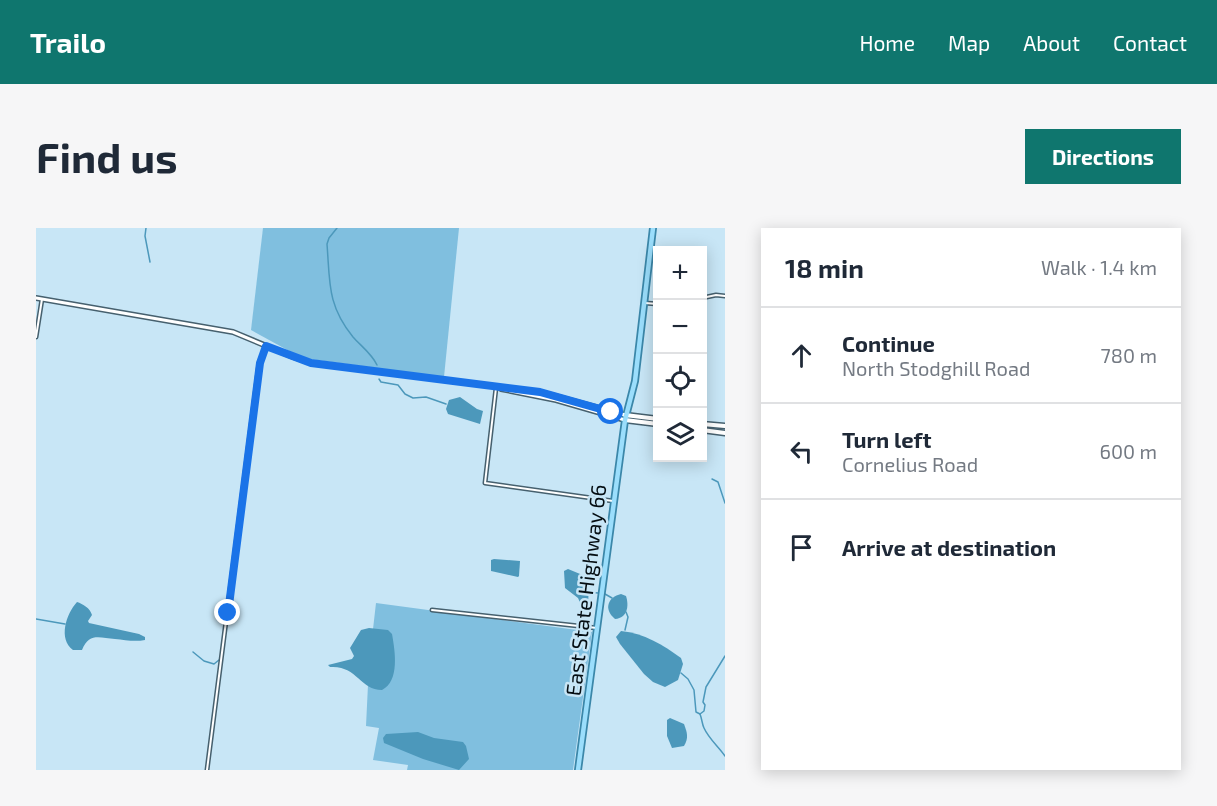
<!DOCTYPE html>
<html lang="en">
<head>
<meta charset="utf-8">
<style>
	:root { --surface:#fff; --page:#f6f6f7; --text:#1f2937; --muted:#747a83; --line:#e0e1e3; --accent:#0f766e }
	body { margin:0; font-family:"Exo 2",sans-serif; background:var(--page); color:var(--text) }
	.controls { position:absolute; right:18px; top:18px; display:grid; overflow:hidden; border-radius:0px; box-shadow:0 3px 15px #0003 }
	.controls button { width:54px; height:54px; display:grid; place-items:center; padding:0; border:0; border-bottom:2px solid var(--line); background:var(--surface); color:var(--text); font:30px sans-serif }
	.stop { position:absolute; width:18px; height:18px; margin:-14px; border:4px solid #1a73e8; border-radius:50%; background:#fff }
	.stop.end { background:#1a73e8; border-color:#fff; box-shadow:0 2px 6px #0008 }
	.list { margin:0; padding:0; list-style:none }
	h2 { display:flex; justify-content:space-between; align-items:center; height:78px; margin:0; padding:0 24px; font-size:26px }
	h2 small { font-size:20px; font-weight:400; color:var(--muted) }
	.list li { display:grid; grid-template-columns:39px 1fr auto; gap:18px; align-items:center; box-sizing:border-box; height:96px; padding:0 24px; border-top:2px solid var(--line) }
	.list b { display:block; font-size:22px; white-space:nowrap }
	.list p { margin:0; font-size:20px; white-space:nowrap; color:var(--muted) }
	.list em { font-size:20px; font-style:normal; color:var(--muted) }
	.icon { flex:none; width:33px; height:33px; fill:none; stroke:currentColor; stroke-width:2; stroke-linecap:round; stroke-linejoin:round }
	.map { position:relative; flex:none; width:689px; height:542px; overflow:hidden; border-radius:0px }
	header { display:flex; align-items:center; gap:36px; box-sizing:border-box; height:84px; padding:0 30px; background:var(--accent); color:#fff }
	header strong { font-size:28px }
	nav { display:flex; gap:33px; margin-inline-start:auto; font-size:21px }
	.intro { display:flex; align-items:center; justify-content:space-between; box-sizing:border-box; height:144px; padding:0 36px }
	h1 { margin:0; font-size:42px }
	.button { padding:15px 27px; border-radius:0px; background:var(--accent); color:#fff; font-size:21px; font-weight:700 }
	main { display:flex; gap:36px; padding:0 36px }
	aside { flex:1; background:var(--surface); border-radius:0px; box-shadow:0 3px 15px #0003 }
	.map>svg:first-child { display:block }
	.green { fill:#80bfdf }
	.water { fill:#4c98bb }
	.lines { fill:none; stroke-linecap:round; stroke-linejoin:round }
	.stream { stroke:#4c98bb; stroke-width:1.5 }
	.minor-casing { stroke:#46606e; stroke-width:5 }
	.tertiary-casing { stroke:#46606e; stroke-width:6 }
	.secondary-casing { stroke:#46606e; stroke-width:7 }
	.primary-casing { stroke:#3b87a9; stroke-width:8 }
	.minor { stroke:#fff; stroke-width:2 }
	.tertiary { stroke:#fff; stroke-width:3 }
	.secondary { stroke:#fff; stroke-width:4 }
	.primary { stroke:#9bdefc; stroke-width:4.5 }
	.route { stroke:#1a73e8; stroke-width:8 }
	.labels { text-anchor:middle; dominant-baseline:central; stroke-width:5; stroke-linejoin:round; paint-order:stroke }
	.street-label { font-size:21px; fill:#050e13; stroke:#c8e6f6 }
</style>
</head>
<body>
<header>
<strong>Trailo</strong>
<nav><a>Home</a><a>Map</a><a>About</a><a>Contact</a></nav>
</header>
<div class="intro"><h1>Find us</h1><a class="button">Directions</a></div>
<main>
<div class="map">
<svg width="689" height="542" viewBox="0 0 689 542">
	<rect width="100%" height="100%" fill="#c8e6f6"/>
	<g class="green">
		<polygon points="227,0 423,0 408,149 266,130 215,102"/>
		<polygon points="340,375 556,404 537,542 371,542 372,537 337,532 343,500 330,498 333,436"/>
	</g>
	<g class="water">
		<polygon points="424,169 441,181 447,183 444,196 412,186 410,181 413,172"/>
		<polygon points="458,331 484,333 483,348 482,349 455,343 455,332"/>
		<polygon points="532,341 549,348 553,353 552,379 546,379 542,370 529,360 528,343"/>
		<path d="M 585,366 L 590,368 C 593,377 592,390 579,391 C 567,381 572,369 585,366 Z"/>
		<path d="M 41,374 C 47,376 54,380 56,387 L 52,393 L 53,395 L 103,406 L 109,409 L 109,412 C 99,414 89,412 79,411 C 64,410 53,404 46,422 L 37,422 C 22,411 30,386 41,374 Z"/>
		<path d="M 333,400 L 352,402 L 356,406 C 359,423 364,453 346,462 C 324,462 321,437 294,439 L 292,437 L 316,431 L 318,428 L 314,420 L 325,402 Z"/>
		<path d="M 585,403 C 608,405 627,417 645,430 L 647,436 L 642,452 L 629,459 L 617,454 L 608,446 L 584,416 L 580,409 Z"/>
		<path d="M 634,490 L 648,496 C 651,504 653,510 648,518 L 636,520 L 631,508 L 631,492 Z"/>
		<polygon points="382,504 398,510 427,514 430,518 433,531 423,542 387,531 348,515 347,510 350,506"/>
	</g>
	<g class="lines">
		<g class="stream">
			<polyline points="110,0 109,8 114,34"/>
			<path d="M 301,0 L 293,10 L 291,16 C 294,54 291,77 317,109 C 325,118 336,126 341,137"/>
			<polyline points="343,151 345,154 362,157 369,166 377,170 390,169 410,176"/>
			<polyline points="676,251 682,254 689,275"/>
			<polyline points="552,364 562,365"/>
			<polyline points="569,366 576,370"/>
			<polyline points="0,391 29,396"/>
			<polyline points="589,402 592,389 590,384"/>
			<polyline points="157,424 168,433 178,436 183,432"/>
			<path d="M 645,445 L 652,451 L 658,462 L 660,484 L 664,486 C 666,491 666,496 668,500 C 673,511 682,518 689,528"/>
			<polyline points="664,486 668,483 669,477 667,474 670,459 689,428"/>
		</g>
		<defs>
			<g id="minor">
				<polyline points="666,70 680,67 689,68"/>
				<polyline points="609,75 622,76"/>
				<polyline points="0,109 6,71"/>
				<polyline points="460,160 449,255 577,273"/>
				<polyline points="396,382 561,400"/>
				<polyline points="171,542 223,135 230,118"/>
			</g>
			<g id="tertiary">
				<polyline points="0,70 197,104 257,129 275,135 504,164 589,187"/>
				<polyline points="465,161 520,172 589,192"/>
			</g>
			<g id="secondary">
				<polyline points="589,187 622,191"/>
				<polyline points="589,192 622,196"/>
				<polyline points="666,196 689,198"/>
				<polyline points="666,202 689,205"/>
			</g>
			<polyline id="primary" points="542,542 589,192 599,153 617,0"/>
		</defs>
		<use href="#minor" class="minor-casing"/>
		<use href="#tertiary" class="tertiary-casing"/>
		<use href="#secondary" class="secondary-casing"/>
		<use href="#primary" class="primary-casing"/>
		<use href="#minor" class="minor"/>
		<use href="#tertiary" class="tertiary"/>
		<use href="#secondary" class="secondary"/>
		<use href="#primary" class="primary"/>
	</g>
	<g class="lines">
		<polyline class="route" points="192,385 224,135 230,118 275,135 504,164 575,184"/>
	</g>
	<g class="labels">
		<g class="street-label">
			<text transform="translate(549 362) rotate(-83)">East State Highway 66</text>
		</g>
	</g>
</svg>
<div class="controls">
<button>+</button>
<button>−</button>
<button><svg class="icon" aria-label="locate" viewBox="0 0 24 24"><circle cx="12" cy="12" r="6"/><path d="M12 2v4M12 18v4M2 12h4M18 12h4"/></svg></button>
<button><svg class="icon" aria-label="layers" viewBox="0 0 24 24"><path d="M12 4l9 5-9 5-9-5zM3 14l9 5 9-5"/></svg></button>
</div>
<div class="stop" style="left:575px;top:184px"></div>
<div class="stop end" style="left:192px;top:385px"></div>
</div>
<aside>
<h2>18 min<small>Walk · 1.4 km</small></h2>
<ul class="list">
<li><svg class="icon" aria-label="ahead" viewBox="0 0 24 24"><path d="M12 20V5M6 11l6-6 6 6"/></svg><div><b>Continue</b><p>North Stodghill Road</p></div><em>780 m</em></li>
<li><svg class="icon" aria-label="left" viewBox="0 0 24 24"><path d="M17 20v-9H6M10 6l-5 5 5 5"/></svg><div><b>Turn left</b><p>Cornelius Road</p></div><em>600 m</em></li>
<li><svg class="icon" aria-label="arrive" viewBox="0 0 24 24"><path d="M6 21V4h12l-3 4 3 4H6"/></svg><div><b>Arrive at destination</b></div></li>
</ul>
</aside>
</main>
</body>
</html>
